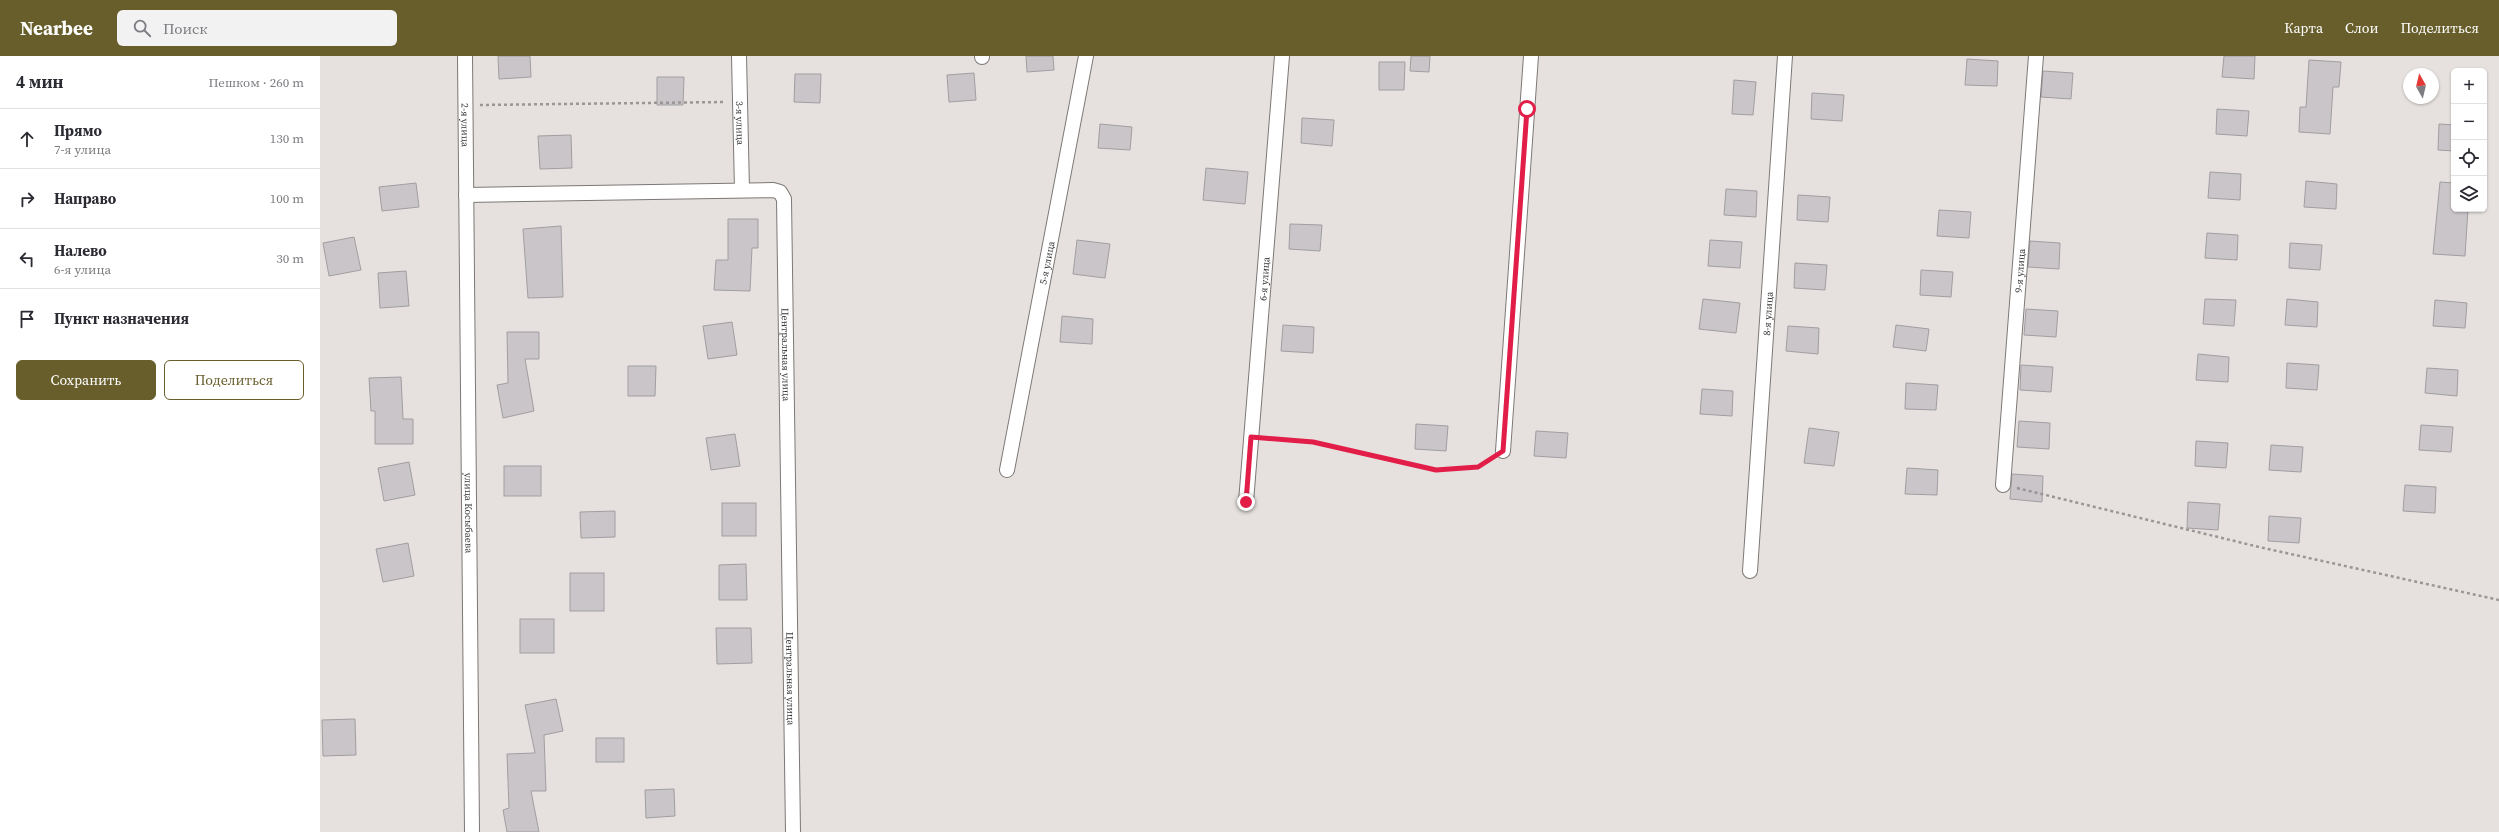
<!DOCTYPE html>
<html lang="ru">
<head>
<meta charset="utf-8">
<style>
	:root { --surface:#fff; --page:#f2f2f3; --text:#2b2b33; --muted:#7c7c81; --line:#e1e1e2; --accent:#675e2b }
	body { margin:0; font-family:"Source Serif 4",serif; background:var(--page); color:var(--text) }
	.controls { position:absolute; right:12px; top:12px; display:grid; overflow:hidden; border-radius:6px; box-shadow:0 1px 3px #0004 }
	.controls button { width:36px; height:36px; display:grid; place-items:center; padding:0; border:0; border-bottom:1px solid var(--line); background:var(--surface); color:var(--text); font:20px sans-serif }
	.compass { position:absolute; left:2083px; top:12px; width:36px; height:36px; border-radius:50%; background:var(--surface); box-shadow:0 1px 3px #0004; rotate:352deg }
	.stop { position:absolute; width:12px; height:12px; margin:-9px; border:3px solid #e11d48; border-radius:50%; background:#fff }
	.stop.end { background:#e11d48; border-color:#fff; box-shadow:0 1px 4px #0008 }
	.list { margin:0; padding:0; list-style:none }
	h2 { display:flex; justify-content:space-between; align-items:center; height:52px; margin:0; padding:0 16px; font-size:17px }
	h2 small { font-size:13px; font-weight:400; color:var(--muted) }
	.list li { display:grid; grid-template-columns:26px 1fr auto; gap:12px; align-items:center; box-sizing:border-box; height:60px; padding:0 16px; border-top:1px solid var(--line) }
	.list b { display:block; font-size:15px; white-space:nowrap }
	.list p { margin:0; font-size:13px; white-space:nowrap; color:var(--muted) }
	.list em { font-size:13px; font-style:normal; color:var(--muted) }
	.actions { display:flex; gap:8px; padding:12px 16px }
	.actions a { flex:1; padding:9px 0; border:1px solid var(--accent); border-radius:6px; text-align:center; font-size:14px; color:var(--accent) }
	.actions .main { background:var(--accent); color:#fff }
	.icon { flex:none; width:22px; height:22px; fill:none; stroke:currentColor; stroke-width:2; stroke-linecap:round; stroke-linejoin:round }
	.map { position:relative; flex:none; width:2179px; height:776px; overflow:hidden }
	header { display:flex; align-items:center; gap:24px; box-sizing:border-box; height:56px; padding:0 20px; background:var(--accent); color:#fff }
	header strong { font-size:19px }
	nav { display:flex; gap:22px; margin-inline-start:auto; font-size:14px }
	.search { width:280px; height:36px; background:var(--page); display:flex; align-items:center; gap:10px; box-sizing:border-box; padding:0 14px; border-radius:6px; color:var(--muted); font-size:15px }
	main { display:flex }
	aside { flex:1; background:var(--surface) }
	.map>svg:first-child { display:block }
	.building { fill:#c9c5c9; stroke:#a19ea2 }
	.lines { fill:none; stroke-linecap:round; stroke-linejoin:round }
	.street-casing { stroke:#7d7876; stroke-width:16 }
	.path { stroke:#9a9694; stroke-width:2.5; stroke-dasharray:3 3; stroke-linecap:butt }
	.street { stroke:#fff; stroke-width:14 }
	.route { stroke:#e11d48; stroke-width:5 }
	.labels { text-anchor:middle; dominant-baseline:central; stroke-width:3.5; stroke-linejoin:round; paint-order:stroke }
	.street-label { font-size:10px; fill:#353332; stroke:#e6e1de }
</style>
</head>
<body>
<header>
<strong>Nearbee</strong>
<div class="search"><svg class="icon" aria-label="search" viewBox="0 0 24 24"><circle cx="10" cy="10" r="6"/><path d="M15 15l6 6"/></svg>Поиск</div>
<nav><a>Карта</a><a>Слои</a><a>Поделиться</a></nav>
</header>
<main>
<aside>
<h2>4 мин<small>Пешком · 260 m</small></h2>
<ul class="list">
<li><svg class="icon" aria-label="ahead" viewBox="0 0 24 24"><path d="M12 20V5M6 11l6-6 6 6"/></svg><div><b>Прямо</b><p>7-я улица</p></div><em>130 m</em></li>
<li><svg class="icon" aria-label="right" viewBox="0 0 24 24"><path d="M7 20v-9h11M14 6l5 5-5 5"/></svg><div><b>Направо</b></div><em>100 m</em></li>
<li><svg class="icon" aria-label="left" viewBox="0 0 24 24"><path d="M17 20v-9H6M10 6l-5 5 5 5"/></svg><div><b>Налево</b><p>6-я улица</p></div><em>30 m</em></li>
<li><svg class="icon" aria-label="arrive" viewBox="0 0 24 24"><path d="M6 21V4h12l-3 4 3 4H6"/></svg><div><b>Пункт назначения</b></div></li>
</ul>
<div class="actions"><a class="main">Сохранить</a><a>Поделиться</a></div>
</aside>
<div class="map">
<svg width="2179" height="776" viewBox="0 0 2179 776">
	<rect width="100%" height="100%" fill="#e6e1de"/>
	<g class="building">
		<polygon points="178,0 210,0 211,21 179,23"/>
		<polygon points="706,0 733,0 734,14 707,16"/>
		<polygon points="1091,0 1110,0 1109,16 1090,15"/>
		<polygon points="1904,0 1935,0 1934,23 1902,21"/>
		<polygon points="1647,3 1678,5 1677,30 1645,29"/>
		<polygon points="1989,4 2021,6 2019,31 2013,31 2010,78 1979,76 1980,51 1986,51"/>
		<polygon points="1059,6 1085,6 1084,34 1059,34"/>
		<polygon points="1723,15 1753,17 1751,43 1721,41"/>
		<polygon points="654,17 656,44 629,46 627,19"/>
		<polygon points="475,18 501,18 500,47 474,46"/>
		<polygon points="337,21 364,21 363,49 337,49"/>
		<polygon points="1414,24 1436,26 1433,59 1412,58"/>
		<polygon points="1492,37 1524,39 1522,65 1491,63"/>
		<polygon points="1897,53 1929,55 1927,80 1896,78"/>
		<polygon points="982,62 1014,64 1012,90 981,87"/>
		<polygon points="780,68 812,71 810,94 778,92"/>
		<polygon points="2119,68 2134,69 2134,95 2118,94"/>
		<polygon points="251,79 252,112 220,113 218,80"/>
		<polygon points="886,112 928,116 925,148 883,144"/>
		<polygon points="1890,116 1921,118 1920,144 1888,142"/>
		<polygon points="1986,125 2017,128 2016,153 1984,151"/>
		<polygon points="2120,126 2134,127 2134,153 2148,153 2145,200 2113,198"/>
		<polygon points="96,127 99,151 62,155 59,131"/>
		<polygon points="1406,133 1437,135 1436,161 1404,159"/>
		<polygon points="1478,139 1510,141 1508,166 1477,164"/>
		<polygon points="1619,154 1651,156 1649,182 1617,180"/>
		<polygon points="408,163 438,163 438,192 432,192 430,235 394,234 396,204 408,204"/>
		<polygon points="970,168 1002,169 1000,195 969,193"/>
		<polygon points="241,170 243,241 208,242 203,173"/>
		<polygon points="1887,177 1918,179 1917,204 1885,202"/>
		<polygon points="34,181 41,214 9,220 3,187"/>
		<polygon points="757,184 790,188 785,222 753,218"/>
		<polygon points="1390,184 1422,186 1420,212 1388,210"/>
		<polygon points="1710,185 1740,187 1739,213 1708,211"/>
		<polygon points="1970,187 2002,189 2000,214 1969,212"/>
		<polygon points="1475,207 1507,209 1505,234 1474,232"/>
		<polygon points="1601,214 1633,216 1631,241 1600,239"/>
		<polygon points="86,215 89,250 60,252 58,217"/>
		<polygon points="1383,243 1420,247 1416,277 1379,273"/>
		<polygon points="1885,243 1916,244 1914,270 1883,268"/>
		<polygon points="1967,243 1998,246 1997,271 1965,269"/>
		<polygon points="2115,244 2147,247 2145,272 2113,270"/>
		<polygon points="1706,253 1738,255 1736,281 1704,279"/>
		<polygon points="742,260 773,263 772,288 740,286"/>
		<polygon points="412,266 417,299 388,303 383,270"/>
		<polygon points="963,269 994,271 993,297 961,295"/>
		<polygon points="1576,269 1609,273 1606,295 1573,291"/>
		<polygon points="1468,270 1499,272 1498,298 1466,295"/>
		<polygon points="187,276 219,276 219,303 205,303 214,355 183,362 177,329 188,327"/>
		<polygon points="1878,298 1909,301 1908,326 1876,324"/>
		<polygon points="1967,307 1999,309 1997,334 1966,332"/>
		<polygon points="1701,309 1733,311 1731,336 1700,334"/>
		<polygon points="308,310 336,310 335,340 308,340"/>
		<polygon points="2107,312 2138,314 2137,340 2105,337"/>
		<polygon points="81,321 83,363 93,363 93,388 55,388 55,355 51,355 49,322"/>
		<polygon points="1586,327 1618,329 1616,354 1585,353"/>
		<polygon points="1382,333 1413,335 1412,360 1380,358"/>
		<polygon points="1699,365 1730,367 1729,393 1697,391"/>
		<polygon points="1096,368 1128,370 1126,395 1095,393"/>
		<polygon points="2101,369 2133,371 2131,396 2099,394"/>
		<polygon points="1489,372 1519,376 1514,410 1484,407"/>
		<polygon points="1216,375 1248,377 1246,402 1214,400"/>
		<polygon points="415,378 420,410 391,414 386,382"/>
		<polygon points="1876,385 1908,387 1906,412 1875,410"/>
		<polygon points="1951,389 1983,391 1981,416 1949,414"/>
		<polygon points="89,406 95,439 64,445 58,412"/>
		<rect x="184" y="410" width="37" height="30"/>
		<polygon points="1587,412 1618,414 1617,439 1585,438"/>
		<polygon points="1692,418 1723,420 1722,446 1690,443"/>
		<polygon points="2085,429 2116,431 2115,457 2083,455"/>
		<polygon points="1868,446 1900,448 1898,474 1867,472"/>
		<rect x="402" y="447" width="34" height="33"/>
		<polygon points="295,455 295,481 261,482 260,456"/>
		<polygon points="1949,460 1981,462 1979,487 1948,485"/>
		<polygon points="88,487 94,520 63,526 56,493"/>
		<polygon points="426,508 427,544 399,544 399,509"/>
		<rect x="250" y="517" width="34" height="38"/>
		<rect x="200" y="563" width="34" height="34"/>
		<polygon points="396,572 431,572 432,607 397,608"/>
		<polygon points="236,643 243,675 224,679 226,735 211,735 219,776 187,776 183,754 189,752 187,698 215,697 205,649"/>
		<polygon points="35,663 36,699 3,700 2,664"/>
		<rect x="276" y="682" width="28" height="24"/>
		<polygon points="354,733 355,760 326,762 325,734"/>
	</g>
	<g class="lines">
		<defs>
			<g id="street">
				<path id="s1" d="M 145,0 L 152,776"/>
				<path id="s2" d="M 419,0 L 422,134"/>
				<polyline points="662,0 662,1"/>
				<path id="s3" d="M 146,139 L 453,134 L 460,136 L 464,143 L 473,776"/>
				<polyline points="1183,395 1211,0"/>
				<path id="s4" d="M 687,414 L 766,0"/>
				<path id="s5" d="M 1683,429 L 1716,0"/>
				<path id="s6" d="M 926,446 L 962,0"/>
				<path id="s7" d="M 1430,515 L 1465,0"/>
			</g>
		</defs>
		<use href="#street" class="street-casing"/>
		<g class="path">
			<polyline points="160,49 405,46"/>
			<polyline points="945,382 993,386 1116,414 1158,411 1170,403"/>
			<polyline points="1697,432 1939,491 2179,544"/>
		</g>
		<use href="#street" class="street"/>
	</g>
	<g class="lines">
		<polyline class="route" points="926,446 931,381 993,386 1116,414 1158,411 1183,395 1207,53"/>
	</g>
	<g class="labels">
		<g class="street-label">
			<text stroke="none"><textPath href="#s2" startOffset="67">3-я улица</textPath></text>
			<text stroke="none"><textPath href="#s1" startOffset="69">2-я улица</textPath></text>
			<text stroke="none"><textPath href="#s4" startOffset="211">5-я улица</textPath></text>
			<text stroke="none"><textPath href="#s5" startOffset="215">9-я улица</textPath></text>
			<text stroke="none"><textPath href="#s6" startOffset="224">6-я улица</textPath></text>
			<text stroke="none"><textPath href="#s7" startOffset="258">8-я улица</textPath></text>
			<text stroke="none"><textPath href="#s3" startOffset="478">Центральная улица</textPath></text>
			<text stroke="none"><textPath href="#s1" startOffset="457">улица Косыбаева</textPath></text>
			<text stroke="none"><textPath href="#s3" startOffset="802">Центральная улица</textPath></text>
		</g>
	</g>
</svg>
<div class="controls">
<button>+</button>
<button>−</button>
<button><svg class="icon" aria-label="locate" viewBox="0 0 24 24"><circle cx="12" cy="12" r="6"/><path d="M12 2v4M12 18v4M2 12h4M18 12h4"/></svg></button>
<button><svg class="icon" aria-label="layers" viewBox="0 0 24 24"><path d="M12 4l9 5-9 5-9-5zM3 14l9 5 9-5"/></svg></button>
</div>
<svg class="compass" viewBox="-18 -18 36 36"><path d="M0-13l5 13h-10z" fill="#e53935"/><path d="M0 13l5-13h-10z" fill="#7c7c81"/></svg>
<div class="stop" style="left:1207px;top:53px"></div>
<div class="stop end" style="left:926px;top:446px"></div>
</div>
</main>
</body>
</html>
